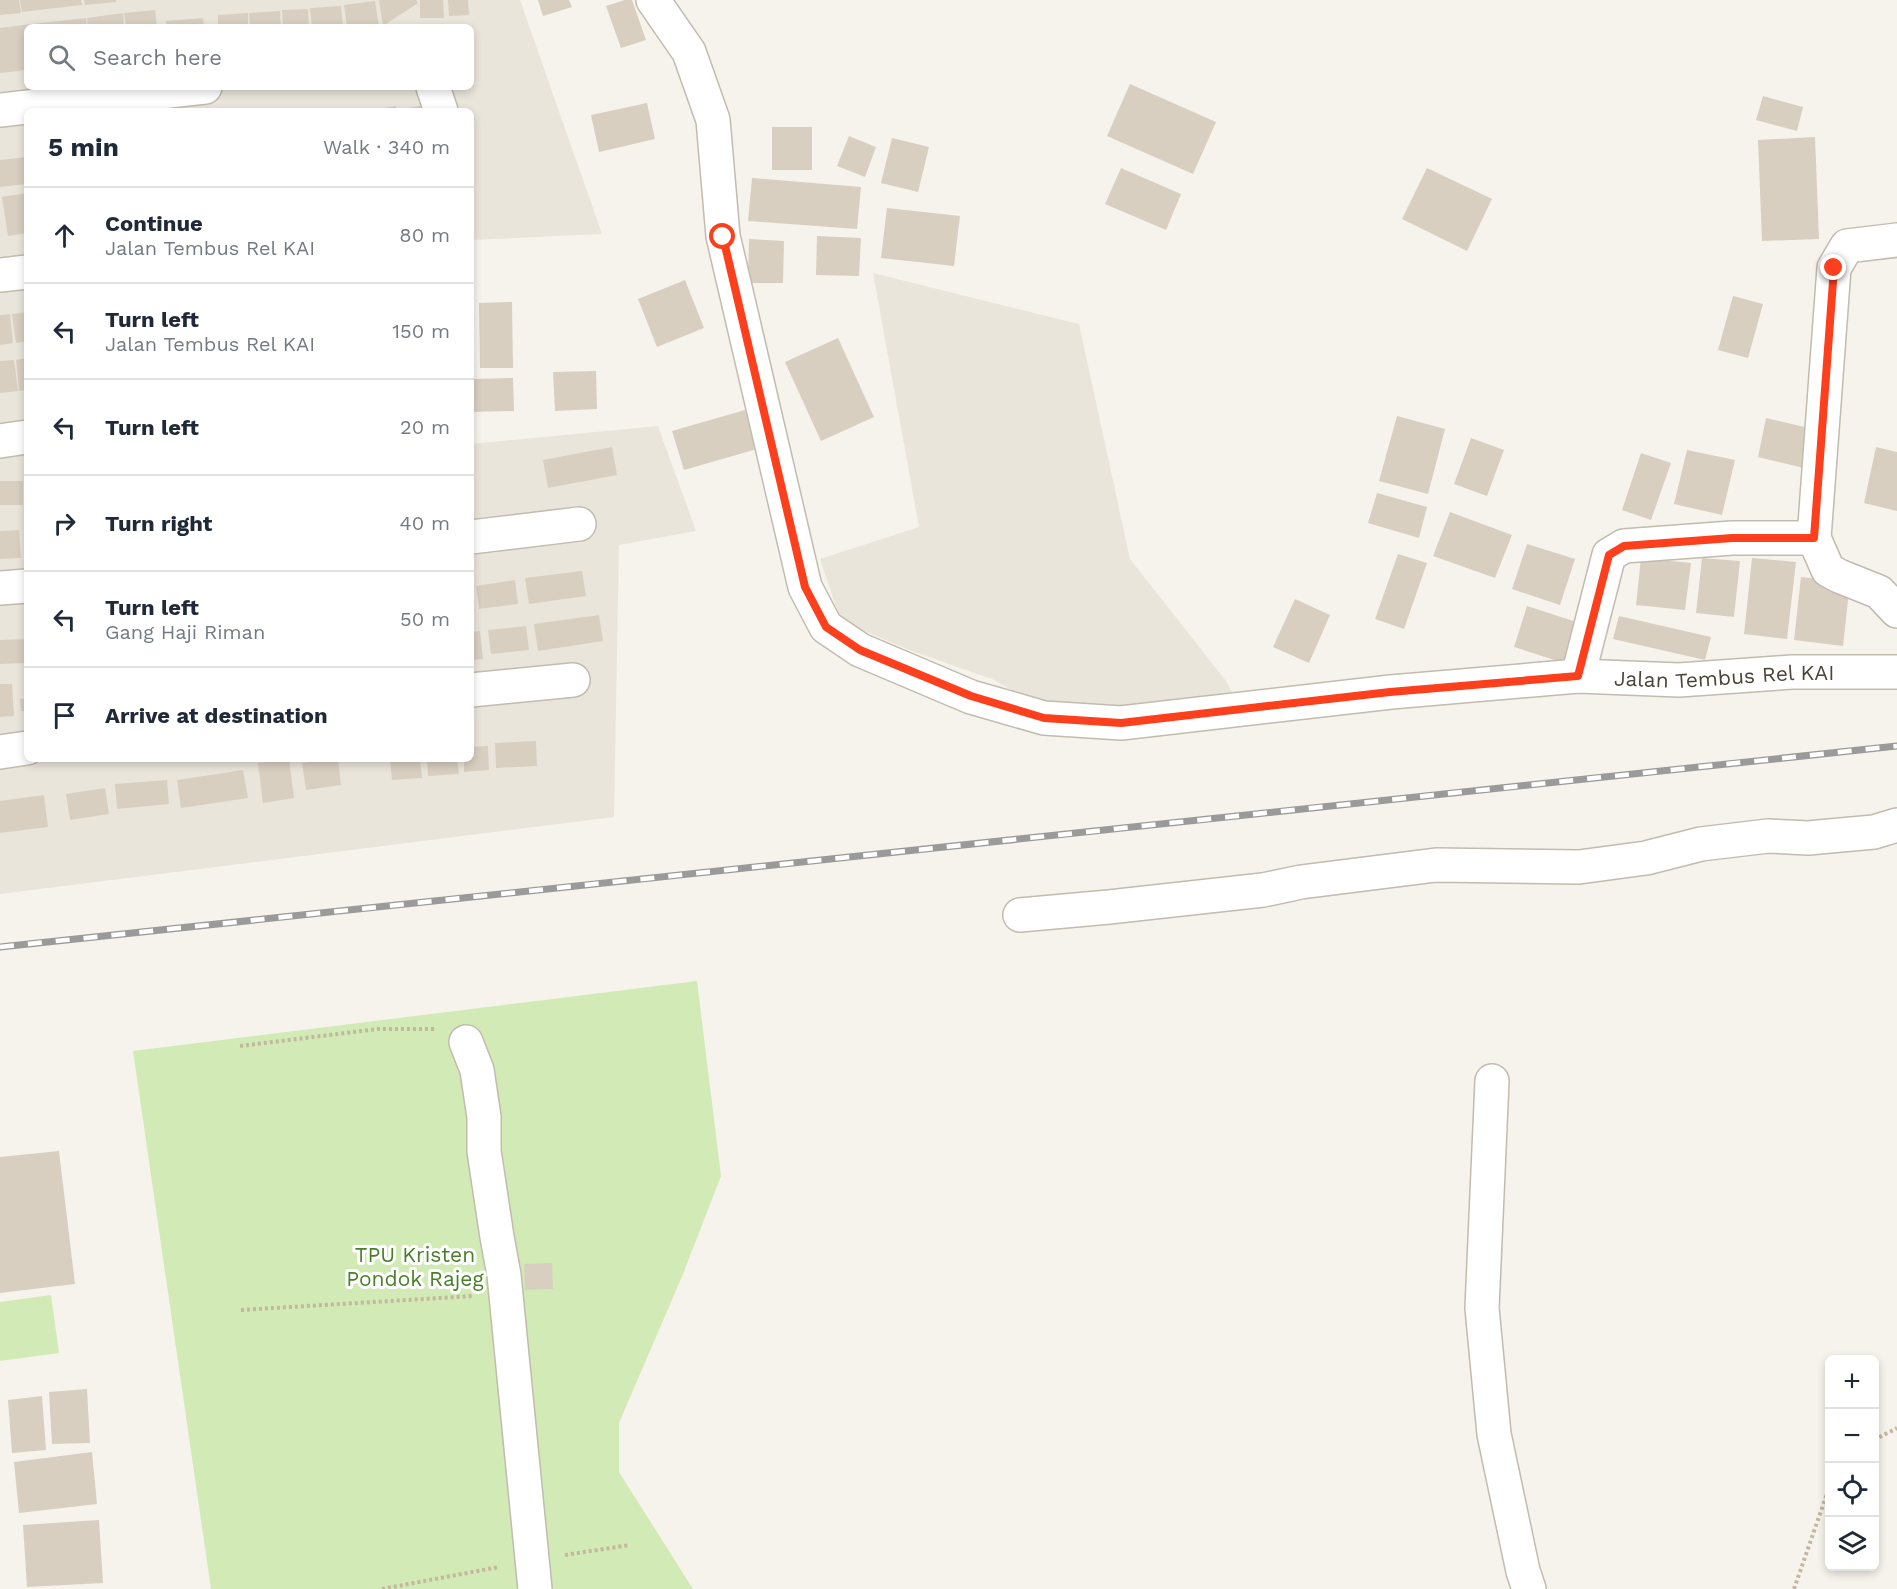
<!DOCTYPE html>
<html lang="en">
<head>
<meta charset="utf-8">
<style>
	:root { --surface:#fff; --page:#f2f2f3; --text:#1f2937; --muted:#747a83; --line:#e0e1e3 }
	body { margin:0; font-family:"Work Sans",sans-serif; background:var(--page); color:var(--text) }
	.controls { position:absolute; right:18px; bottom:18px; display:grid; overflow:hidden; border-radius:9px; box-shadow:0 3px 9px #0003 }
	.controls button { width:54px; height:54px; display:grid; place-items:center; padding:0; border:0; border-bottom:2px solid var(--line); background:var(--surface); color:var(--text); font:30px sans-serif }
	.stop { position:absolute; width:18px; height:18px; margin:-14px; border:4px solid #fc3f1d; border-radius:50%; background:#fff }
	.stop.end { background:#fc3f1d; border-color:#fff; box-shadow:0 2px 6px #0008 }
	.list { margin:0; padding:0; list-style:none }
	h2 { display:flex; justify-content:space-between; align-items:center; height:78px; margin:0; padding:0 24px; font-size:26px }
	h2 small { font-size:20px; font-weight:400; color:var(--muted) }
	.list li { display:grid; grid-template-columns:39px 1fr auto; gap:18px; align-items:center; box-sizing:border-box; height:96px; padding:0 24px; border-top:2px solid var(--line) }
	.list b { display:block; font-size:22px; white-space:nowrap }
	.list p { margin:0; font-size:20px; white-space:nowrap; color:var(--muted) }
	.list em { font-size:20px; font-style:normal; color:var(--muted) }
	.icon { flex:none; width:33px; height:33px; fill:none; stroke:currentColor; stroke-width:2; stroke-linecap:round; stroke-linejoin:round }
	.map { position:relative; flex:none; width:1897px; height:1589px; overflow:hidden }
	.search { position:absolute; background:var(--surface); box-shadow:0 3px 9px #0003; left:24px; top:24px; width:450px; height:66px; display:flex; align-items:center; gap:15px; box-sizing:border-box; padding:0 21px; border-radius:9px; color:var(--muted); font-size:22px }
	.panel { position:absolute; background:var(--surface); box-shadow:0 3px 9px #0003; left:24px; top:108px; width:450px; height:654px; border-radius:9px }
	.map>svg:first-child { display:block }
	.residential { fill:#eae5da; fill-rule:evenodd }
	.green { fill:#d2eab5 }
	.building { fill:#d8cfc1 }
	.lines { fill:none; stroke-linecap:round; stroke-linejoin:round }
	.minor-casing { stroke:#c2bbae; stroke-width:36 }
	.path { stroke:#c4b79f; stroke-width:4; stroke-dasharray:3 3; stroke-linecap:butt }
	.minor { stroke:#fff; stroke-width:33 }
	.rail-casing { stroke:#9a9a9a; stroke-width:7 }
	.rail { stroke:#fff; stroke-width:4.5; stroke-dasharray:14; stroke-linecap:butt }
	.route { stroke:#fc3f1d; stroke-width:8 }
	.labels { text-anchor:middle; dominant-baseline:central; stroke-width:6; stroke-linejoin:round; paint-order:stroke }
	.street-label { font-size:21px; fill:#4b4439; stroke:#fff }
	.park-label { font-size:21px; fill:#4a7f2a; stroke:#fff }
</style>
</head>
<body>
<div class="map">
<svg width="1897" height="1589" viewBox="0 0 1897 1589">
	<rect width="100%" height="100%" fill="#f6f3ec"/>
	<g class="residential">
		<path d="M 0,0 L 520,0 L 602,234 L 471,240 L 471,111 L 27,111 L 27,759 L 471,759 L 471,444 L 658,426 L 696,531 L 619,545 L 614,817 L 0,894 ZM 27,27 L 471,27 L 471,87 L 27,87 Z"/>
		<polygon points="873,273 1079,324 1130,559 1226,681 1235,697 1148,714 1046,709 992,679 909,650 841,621 820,559 919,527"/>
	</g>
	<g class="green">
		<polygon points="697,981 721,1176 683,1274 619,1423 619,1472 693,1589 211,1589 133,1051"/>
		<polygon points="51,1295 59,1353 0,1361 0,1302"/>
	</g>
	<g class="building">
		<polygon points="0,0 19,0 21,13 0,15"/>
		<polygon points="20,0 81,0 82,5 22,12"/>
		<polygon points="84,0 116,0 116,2 85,5"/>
		<polygon points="380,0 416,0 418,3 383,26 379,1"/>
		<polygon points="420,0 443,0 444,18 420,18"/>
		<polygon points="448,0 468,0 469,15 449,16"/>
		<polygon points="538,0 569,0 572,7 543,16"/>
		<polygon points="625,0 632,0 646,40 621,48 606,6"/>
		<polygon points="375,1 379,27 347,27 344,5"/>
		<polygon points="341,6 343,27 312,27 310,8"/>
		<polygon points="308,9 309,27 283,27 282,10"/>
		<polygon points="155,10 157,27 126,27 124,13"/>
		<polygon points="280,11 281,27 250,27 249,13"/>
		<polygon points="123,13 124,27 88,27 87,18"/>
		<polygon points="248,13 248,27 218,27 218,15"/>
		<polygon points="86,18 87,27 33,27 32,24"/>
		<polygon points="203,18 204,27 166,27 166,21"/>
		<polygon points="31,24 32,27 27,27 27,70 0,73 0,28"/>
		<polygon points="1130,84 1216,122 1193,174 1107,136"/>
		<polygon points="1763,96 1803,107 1797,131 1756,120"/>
		<polygon points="647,103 655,139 599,152 591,115"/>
		<polygon points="432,104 433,111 408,111 408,108"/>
		<polygon points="396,106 397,111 371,111 371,110"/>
		<rect x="772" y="127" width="40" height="43"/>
		<polygon points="849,136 876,147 865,177 837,166"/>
		<polygon points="1815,137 1819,239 1762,241 1758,140"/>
		<polygon points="892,138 929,147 918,192 881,183"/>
		<polygon points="27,157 27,184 0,187 0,160"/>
		<polygon points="1121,168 1181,194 1166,230 1105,204"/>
		<polygon points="1427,168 1492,199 1467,251 1402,219"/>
		<polygon points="752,178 861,187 857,229 748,221"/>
		<polygon points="27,193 27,233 8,236 2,197"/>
		<polygon points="887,208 960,216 954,266 881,258"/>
		<polygon points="817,236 861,238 859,276 816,275"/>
		<polygon points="749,239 784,241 783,283 748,283"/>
		<polygon points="685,280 704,328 657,347 638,299"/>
		<polygon points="1733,296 1763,304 1748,358 1718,350"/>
		<polygon points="512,302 513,368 480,368 479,303"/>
		<polygon points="27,312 27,341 16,343 12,314"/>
		<polygon points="10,314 13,343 0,345 0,315"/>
		<polygon points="838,338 874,417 821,441 785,362"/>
		<polygon points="27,358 27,390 19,391 16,360"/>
		<polygon points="14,360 18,391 0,393 0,361"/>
		<polygon points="596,371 597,409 555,411 553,372"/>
		<polygon points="513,378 514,411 471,412 471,379"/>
		<polygon points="745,410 757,449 684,470 672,431"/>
		<polygon points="1397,416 1445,429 1428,494 1379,481"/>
		<polygon points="1766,418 1817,430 1808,469 1758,457"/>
		<polygon points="1471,438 1504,450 1487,496 1454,484"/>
		<polygon points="612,447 617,475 548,488 543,460"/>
		<polygon points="1876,447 1897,452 1897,511 1864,503"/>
		<polygon points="1687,450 1735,460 1722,515 1674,504"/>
		<polygon points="1641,453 1671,463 1651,520 1622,510"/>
		<rect x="0" y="481" width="23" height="24"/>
		<polygon points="1377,493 1427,507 1419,538 1368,523"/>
		<polygon points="1450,512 1512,535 1495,578 1433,556"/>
		<polygon points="19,530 21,558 0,559 0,531"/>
		<polygon points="1527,544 1575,559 1560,605 1512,589"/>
		<polygon points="1398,554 1427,563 1404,629 1375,619"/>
		<polygon points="1641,558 1691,563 1685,610 1636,605"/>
		<polygon points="1702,558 1740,561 1734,617 1696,613"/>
		<polygon points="1752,558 1796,562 1787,639 1744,634"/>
		<polygon points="582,571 586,596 529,604 525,578"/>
		<polygon points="1801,577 1850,582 1843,646 1794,640"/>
		<polygon points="515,580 518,604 479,609 476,586"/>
		<polygon points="1295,599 1330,615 1309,663 1273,647"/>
		<polygon points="1527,606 1589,626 1576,667 1514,647"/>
		<polygon points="599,615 603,641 538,651 534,624"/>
		<polygon points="1619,616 1711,637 1705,660 1613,639"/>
		<polygon points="526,626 529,650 491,654 488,630"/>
		<polygon points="480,631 483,659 471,660 471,632"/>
		<polygon points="27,639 27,663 0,664 0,640"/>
		<polygon points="0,684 12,684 14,716 0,717"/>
		<polygon points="27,698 27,711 21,711 20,699"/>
		<polygon points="536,741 537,766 496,768 495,743"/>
		<polygon points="488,746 489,770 464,772 464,759 471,759 471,747"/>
		<polygon points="289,759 294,798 263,803 258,763"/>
		<polygon points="335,759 338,759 341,785 306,790 302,763"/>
		<polygon points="390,759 420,759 422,778 392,780"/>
		<polygon points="427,759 457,759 459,774 428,776"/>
		<polygon points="243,770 248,798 181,808 177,780"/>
		<polygon points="167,780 169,804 117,809 115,784"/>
		<polygon points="105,788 109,814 70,820 66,794"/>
		<polygon points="44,795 48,827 0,833 0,801"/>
		<polygon points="59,1151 75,1284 0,1293 0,1157"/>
		<polygon points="552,1263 553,1289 525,1290 524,1264"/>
		<polygon points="87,1389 90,1443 52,1444 49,1392"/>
		<polygon points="42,1396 46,1450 12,1453 8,1400"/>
		<polygon points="92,1452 97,1504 19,1513 14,1462"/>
		<polygon points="99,1520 103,1583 27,1587 23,1525"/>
	</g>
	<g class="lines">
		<defs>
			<g id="minor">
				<path id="s1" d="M 653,0 L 689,52 L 713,120 L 723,236 L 805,587 L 826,627 L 860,650 L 971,697 L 1044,718 L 1121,723 L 1391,692 L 1578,676 L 1679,680 L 1792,672 L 1897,672"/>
				<polyline points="433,87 441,111"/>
				<polyline points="0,110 205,87"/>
				<polyline points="1897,240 1847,246 1834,268 1814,538 1828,570 1839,576 1879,592 1897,611"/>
				<polyline points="0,275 27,272"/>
				<polyline points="0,441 27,437"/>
				<polyline points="471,537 579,524"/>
				<polyline points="0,588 27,586"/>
				<polyline points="1578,676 1609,555 1624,546 1732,538 1814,538"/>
				<polyline points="471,690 573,680"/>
				<polyline points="0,752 27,748"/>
				<polyline points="1020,915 1109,907 1263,890 1301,882 1436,865 1579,867 1646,858 1701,844 1768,836 1808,838 1874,832 1897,825"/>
				<polyline points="466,1042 477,1070 484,1117 484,1151 497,1237 504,1275 535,1589"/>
				<polyline points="1492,1081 1482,1308 1494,1434 1523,1571 1529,1589"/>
			</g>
		</defs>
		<use href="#minor" class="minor-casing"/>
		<g class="path">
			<polyline points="240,1046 378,1029 435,1029"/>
			<polyline points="241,1310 473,1296"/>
			<polyline points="1874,1440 1897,1428"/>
			<polyline points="565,1555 630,1545"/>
			<polyline points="382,1589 499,1567"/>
			<polyline points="1794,1589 1830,1485"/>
		</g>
		<use href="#minor" class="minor"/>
		<defs>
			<polyline id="rail" points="0,947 1897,746"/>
		</defs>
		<use href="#rail" class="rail-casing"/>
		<use href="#rail" class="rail"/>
	</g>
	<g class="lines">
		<polyline class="route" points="723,237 805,587 826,627 860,650 971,696 1044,718 1121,723 1390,692 1578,676 1609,555 1624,546 1732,538 1814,538 1834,268"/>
	</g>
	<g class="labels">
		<g class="street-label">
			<text stroke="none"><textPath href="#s1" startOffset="1578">Jalan Tembus Rel KAI</textPath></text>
		</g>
		<g class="park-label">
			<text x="415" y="1254">TPU Kristen<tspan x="415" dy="24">Pondok Rajeg</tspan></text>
		</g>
	</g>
</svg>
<div class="controls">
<button>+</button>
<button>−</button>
<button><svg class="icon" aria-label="locate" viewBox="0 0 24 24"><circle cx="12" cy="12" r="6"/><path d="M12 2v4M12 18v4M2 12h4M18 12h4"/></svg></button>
<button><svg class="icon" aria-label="layers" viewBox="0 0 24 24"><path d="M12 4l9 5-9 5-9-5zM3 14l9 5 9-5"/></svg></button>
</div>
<div class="stop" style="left:723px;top:237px"></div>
<div class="stop end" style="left:1834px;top:268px"></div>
<div class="search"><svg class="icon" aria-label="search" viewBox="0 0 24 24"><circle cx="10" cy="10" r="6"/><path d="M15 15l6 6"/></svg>Search here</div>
<section class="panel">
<h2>5 min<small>Walk · 340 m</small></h2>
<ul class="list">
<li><svg class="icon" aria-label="ahead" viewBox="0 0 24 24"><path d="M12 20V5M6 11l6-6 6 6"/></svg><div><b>Continue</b><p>Jalan Tembus Rel KAI</p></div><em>80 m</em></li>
<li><svg class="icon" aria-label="left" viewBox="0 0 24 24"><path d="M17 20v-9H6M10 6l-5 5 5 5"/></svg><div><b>Turn left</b><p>Jalan Tembus Rel KAI</p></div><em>150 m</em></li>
<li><svg class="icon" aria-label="left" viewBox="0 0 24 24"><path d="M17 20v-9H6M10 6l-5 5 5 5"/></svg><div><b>Turn left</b></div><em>20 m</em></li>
<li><svg class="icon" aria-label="right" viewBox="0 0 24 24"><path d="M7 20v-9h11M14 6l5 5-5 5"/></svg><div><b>Turn right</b></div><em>40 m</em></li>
<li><svg class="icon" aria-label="left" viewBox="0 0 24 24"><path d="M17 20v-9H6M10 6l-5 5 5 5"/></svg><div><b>Turn left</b><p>Gang Haji Riman</p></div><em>50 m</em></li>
<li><svg class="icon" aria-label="arrive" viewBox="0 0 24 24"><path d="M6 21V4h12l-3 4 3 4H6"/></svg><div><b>Arrive at destination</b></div></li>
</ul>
</section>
</div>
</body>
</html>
